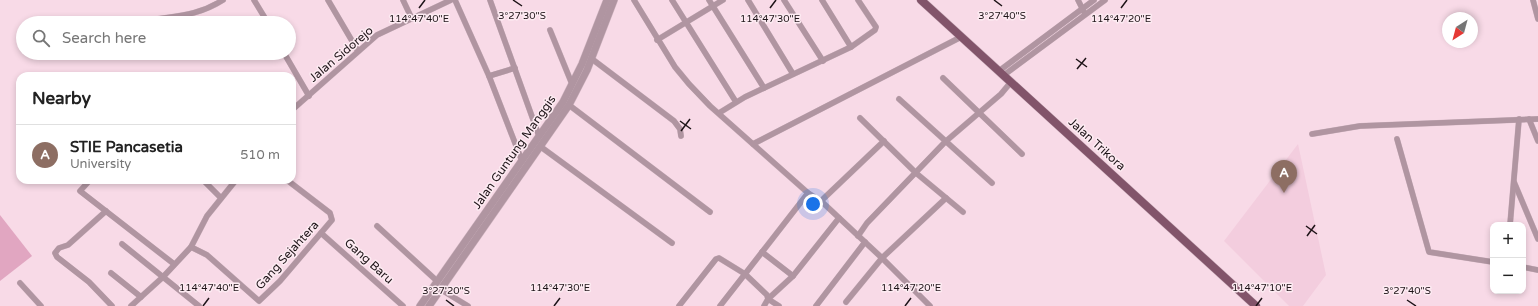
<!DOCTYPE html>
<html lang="en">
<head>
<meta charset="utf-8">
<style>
	:root { --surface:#fff; --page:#f6f6f6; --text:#222; --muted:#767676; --line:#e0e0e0; --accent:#0f766e }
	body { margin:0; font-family:"Varela Round",sans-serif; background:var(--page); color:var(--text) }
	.controls { position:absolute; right:12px; bottom:12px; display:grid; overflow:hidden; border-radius:8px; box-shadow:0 2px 6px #0003 }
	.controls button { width:36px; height:36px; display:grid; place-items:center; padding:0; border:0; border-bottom:1px solid var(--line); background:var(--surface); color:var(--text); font:20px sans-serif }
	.compass { position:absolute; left:1442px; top:12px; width:36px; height:36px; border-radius:50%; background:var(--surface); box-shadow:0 2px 6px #0003; rotate:216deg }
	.you { position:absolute; left:813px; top:204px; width:14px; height:14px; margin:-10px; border:3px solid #fff; border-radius:50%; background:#1a73e8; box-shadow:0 0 0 6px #1a73e833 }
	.badge { display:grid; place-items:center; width:26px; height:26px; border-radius:50%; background:var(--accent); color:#fff; font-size:13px; font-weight:700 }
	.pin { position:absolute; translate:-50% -33px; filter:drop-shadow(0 1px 2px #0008) }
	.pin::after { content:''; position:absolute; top:21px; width:14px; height:12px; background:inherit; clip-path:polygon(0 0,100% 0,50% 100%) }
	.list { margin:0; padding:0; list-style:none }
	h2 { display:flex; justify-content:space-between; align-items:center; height:52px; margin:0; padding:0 16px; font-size:17px }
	h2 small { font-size:13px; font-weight:400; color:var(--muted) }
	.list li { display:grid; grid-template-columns:26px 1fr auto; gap:12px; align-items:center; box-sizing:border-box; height:60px; padding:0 16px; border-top:1px solid var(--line) }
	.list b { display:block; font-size:15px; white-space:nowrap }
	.list p { margin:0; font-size:13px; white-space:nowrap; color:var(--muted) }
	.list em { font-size:13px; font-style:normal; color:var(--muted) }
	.icon { flex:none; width:22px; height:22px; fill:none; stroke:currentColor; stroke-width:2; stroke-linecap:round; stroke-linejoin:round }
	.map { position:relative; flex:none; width:1538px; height:306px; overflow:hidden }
	.search { position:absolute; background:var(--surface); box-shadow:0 2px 6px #0003; left:16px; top:16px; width:280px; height:44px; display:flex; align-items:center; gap:10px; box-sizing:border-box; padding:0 14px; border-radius:22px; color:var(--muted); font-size:15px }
	.panel { position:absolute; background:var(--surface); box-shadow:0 2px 6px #0003; left:16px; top:72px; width:280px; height:112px; border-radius:12px }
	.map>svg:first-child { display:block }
	.built { fill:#f3cdde }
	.green { fill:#e1a6c1 }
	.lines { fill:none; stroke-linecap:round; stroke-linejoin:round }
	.minor-casing { stroke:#d1b6c2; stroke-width:6 }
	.tertiary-casing { stroke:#d1b6c2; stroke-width:8 }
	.primary-casing { stroke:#d1b6c2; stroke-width:9 }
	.minor { stroke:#b095a1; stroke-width:5.5 }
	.tertiary { stroke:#b095a1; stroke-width:7 }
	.primary { stroke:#82546a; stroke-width:8 }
	.ticks { fill:none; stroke:#1e1418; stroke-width:1.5 }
	.labels { text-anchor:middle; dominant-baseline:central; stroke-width:3; stroke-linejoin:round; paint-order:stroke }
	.street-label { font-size:12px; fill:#1e1418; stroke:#fdebf2 }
	.ticks-label { font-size:10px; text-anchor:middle; fill:#1e1418; stroke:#fdebf2; stroke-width:3; stroke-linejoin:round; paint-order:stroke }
</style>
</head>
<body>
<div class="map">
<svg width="1538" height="306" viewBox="0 0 1538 306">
	<rect width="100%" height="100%" fill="#f8dae7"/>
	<polygon class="built" points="1298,144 1326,275 1303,306 1289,306 1224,241"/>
	<polygon class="green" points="0,215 32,256 0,281"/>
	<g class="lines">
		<defs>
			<g id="minor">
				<polyline points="254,0 268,23"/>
				<polyline points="328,0 358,51"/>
				<polyline points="403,0 412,19"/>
				<polyline points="455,0 489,76 522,161"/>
				<polyline points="490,0 539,136"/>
				<polyline points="634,0 675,67 689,84 710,106 808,193 821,201 882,258 930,306"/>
				<polyline points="672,0 736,102"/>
				<polyline points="709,0 764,88"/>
				<polyline points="748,0 793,74"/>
				<polyline points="784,0 823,61"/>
				<polyline points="822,0 851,47"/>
				<polyline points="1078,0 1084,12"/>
				<polyline points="1533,0 1538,19"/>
				<path d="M 137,23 C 170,15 193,19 223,0"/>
				<polyline points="550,30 572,84"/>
				<polyline points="657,40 723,0"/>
				<polyline points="284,53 309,96"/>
				<polyline points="136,55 150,53"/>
				<polyline points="592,59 674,121 680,129 681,136"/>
				<polyline points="999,71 1094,0"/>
				<polyline points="1004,75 1105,0"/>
				<polyline points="489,76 515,68"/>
				<polyline points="943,78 1022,154"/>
				<polyline points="899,99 992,183"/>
				<polyline points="569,105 710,212"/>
				<polyline points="292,110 377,35 451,0"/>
				<polyline points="719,113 745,97 851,47 875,30 876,27 858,0"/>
				<polyline points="860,118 916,173 963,212"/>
				<polyline points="1529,119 1538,141"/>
				<polyline points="1312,134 1360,126 1538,119"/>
				<polyline points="1397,139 1429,252 1493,262"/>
				<polyline points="753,144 961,37"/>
				<polyline points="541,147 672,243"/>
				<polyline points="90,180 80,191 174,264"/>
				<polyline points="203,180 221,198"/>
				<polyline points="1514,182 1538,239"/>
				<polyline points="821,201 884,141"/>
				<polyline points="106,211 68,245 59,248 55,253 57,257 89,282 112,306"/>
				<polyline points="1510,225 1519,119"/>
				<polyline points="377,226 437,281"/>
				<polyline points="321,233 403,306"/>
				<polyline points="858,236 867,223 945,142 1001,94 1011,82"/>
				<polyline points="122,244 199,306"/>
				<polyline points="191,247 207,255 259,301 280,281 332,220 330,213 287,180"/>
				<polyline points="762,252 793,276"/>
				<polyline points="1523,267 1538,270"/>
				<polyline points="111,273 141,297"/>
				<polyline points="20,283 41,306"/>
				<polyline points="440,289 468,306"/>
				<polyline points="846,302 882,258 946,198"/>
				<polyline points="131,306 163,277 191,247 207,216 236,180"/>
				<polyline points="679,306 716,259 719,258 745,274 720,306"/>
				<polyline points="764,306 768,299 767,295 745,274 808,193"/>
				<polyline points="779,306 768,299 793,276 839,218"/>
				<polyline points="816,306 865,242"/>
			</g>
			<g id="tertiary">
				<polyline points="420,306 563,102 582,64 607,0"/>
				<polyline points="429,306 569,105 587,70 614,0"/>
			</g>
			<polyline id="primary" points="921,0 1256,306"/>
		</defs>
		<use href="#minor" class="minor-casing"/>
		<use href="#tertiary" class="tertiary-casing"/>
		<use href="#primary" class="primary-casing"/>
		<use href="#minor" class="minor"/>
		<use href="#tertiary" class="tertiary"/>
		<use href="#primary" class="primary"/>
	</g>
	<path class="ticks" d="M 513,0 L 522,6M 994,0 L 1002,6M 419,8 L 425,0M 770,8 L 776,0M 1121,8 L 1127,0M 1076,59 L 1087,67M 1077,69 L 1086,58M 680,121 L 691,129M 681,131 L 690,119M 1306,226 L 1317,234M 1307,236 L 1315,225M 446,300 L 454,306M 1407,300 L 1416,306M 203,306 L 209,298M 554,306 L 560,298M 905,306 L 911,298M 1256,306 L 1262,298"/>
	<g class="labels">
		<g class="street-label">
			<text transform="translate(341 54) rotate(-40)">Jalan Sidorejo</text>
			<text transform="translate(1097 144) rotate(42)">Jalan Trikora</text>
			<text transform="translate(514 152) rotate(-55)">Jalan Guntung Manggis</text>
			<text transform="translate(287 255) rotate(-48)">Gang Sejahtera</text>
			<text transform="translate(369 261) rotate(42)">Gang Baru</text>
		</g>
	</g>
	<g class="ticks-label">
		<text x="522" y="19">3°27'30"S</text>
		<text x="1002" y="19">3°27'40"S</text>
		<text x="419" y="22">114°47'40"E</text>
		<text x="770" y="22">114°47'30"E</text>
		<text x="1121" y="22">114°47'20"E</text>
		<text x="209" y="291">114°47'40"E</text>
		<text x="560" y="291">114°47'30"E</text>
		<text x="911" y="291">114°47'20"E</text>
		<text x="1262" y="291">114°47'10"E</text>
		<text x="446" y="294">3°27'20"S</text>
		<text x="1407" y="294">3°27'40"S</text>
	</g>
</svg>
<div class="controls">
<button>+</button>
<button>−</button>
</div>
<svg class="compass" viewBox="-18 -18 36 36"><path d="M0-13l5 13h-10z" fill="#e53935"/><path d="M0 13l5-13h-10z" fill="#767676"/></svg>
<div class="you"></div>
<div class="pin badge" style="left:1284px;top:193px;background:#8d6e63">A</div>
<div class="search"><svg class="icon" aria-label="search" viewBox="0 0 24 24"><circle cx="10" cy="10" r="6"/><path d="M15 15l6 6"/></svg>Search here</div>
<section class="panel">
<h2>Nearby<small></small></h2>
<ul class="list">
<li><span class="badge" style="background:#8d6e63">A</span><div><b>STIE Pancasetia</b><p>University</p></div><em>510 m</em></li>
</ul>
</section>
</div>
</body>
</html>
